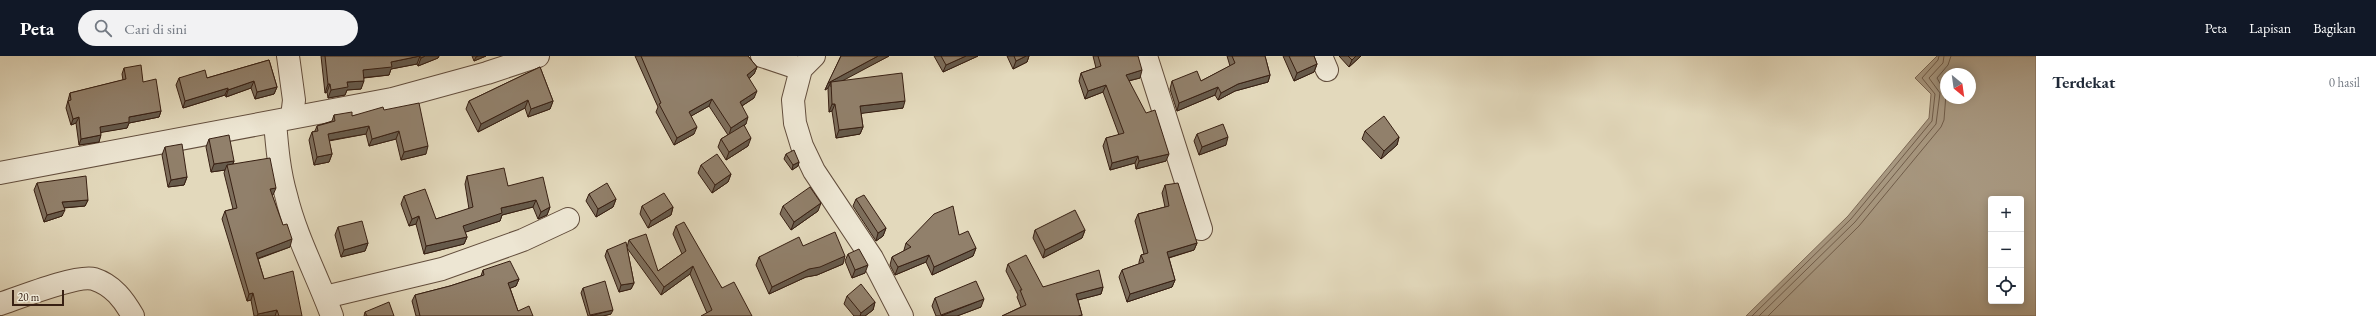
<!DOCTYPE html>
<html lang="id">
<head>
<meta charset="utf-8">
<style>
	:root { --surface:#fff; --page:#f2f2f3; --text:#1f2937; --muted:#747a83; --line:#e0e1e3; --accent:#111827 }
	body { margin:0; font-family:"EB Garamond",serif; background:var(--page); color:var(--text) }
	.controls { position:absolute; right:12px; bottom:12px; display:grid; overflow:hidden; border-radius:4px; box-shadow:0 2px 10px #0003 }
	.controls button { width:36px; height:36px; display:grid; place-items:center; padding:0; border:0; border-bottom:1px solid var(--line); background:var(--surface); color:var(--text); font:20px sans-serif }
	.compass { position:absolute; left:1940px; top:12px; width:36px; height:36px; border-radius:50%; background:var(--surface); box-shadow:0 2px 10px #0003; rotate:151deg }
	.scale { position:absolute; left:12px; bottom:10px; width:52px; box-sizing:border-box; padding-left:4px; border:2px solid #382013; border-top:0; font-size:11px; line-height:14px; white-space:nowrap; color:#382013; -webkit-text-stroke:3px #ede6d3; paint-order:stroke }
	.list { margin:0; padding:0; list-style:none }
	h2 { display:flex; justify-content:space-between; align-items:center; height:52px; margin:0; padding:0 16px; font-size:17px }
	h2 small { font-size:13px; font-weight:400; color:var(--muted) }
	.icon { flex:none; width:22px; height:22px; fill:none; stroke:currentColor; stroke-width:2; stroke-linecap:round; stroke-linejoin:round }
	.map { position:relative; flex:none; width:2036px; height:260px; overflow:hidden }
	header { display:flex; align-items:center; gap:24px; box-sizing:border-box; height:56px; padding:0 20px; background:var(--accent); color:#fff }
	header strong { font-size:19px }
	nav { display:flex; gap:22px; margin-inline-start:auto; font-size:14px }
	.search { width:280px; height:36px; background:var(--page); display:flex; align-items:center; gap:10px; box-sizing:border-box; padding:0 14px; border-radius:22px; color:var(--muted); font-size:15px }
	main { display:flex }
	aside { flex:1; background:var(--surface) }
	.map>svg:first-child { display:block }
	.water { fill:#a99a83; stroke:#7c6956; fill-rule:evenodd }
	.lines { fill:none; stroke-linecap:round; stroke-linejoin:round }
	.shore { stroke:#705d4b; stroke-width:1 }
	.minor-casing { stroke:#634e3d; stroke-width:24 }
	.minor { stroke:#ede6d3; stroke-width:22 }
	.wall { fill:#7d6e5c; stroke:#382013 }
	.shaded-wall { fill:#665a4b; stroke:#382013 }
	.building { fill:#91806b; stroke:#382013 }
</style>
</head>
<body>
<header>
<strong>Peta</strong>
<div class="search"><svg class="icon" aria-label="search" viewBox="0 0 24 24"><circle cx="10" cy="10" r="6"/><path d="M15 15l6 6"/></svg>Cari di sini</div>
<nav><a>Peta</a><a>Lapisan</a><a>Bagikan</a></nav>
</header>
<main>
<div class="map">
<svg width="2036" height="260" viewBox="0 0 2036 260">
	<rect width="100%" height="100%" fill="#e3d9bc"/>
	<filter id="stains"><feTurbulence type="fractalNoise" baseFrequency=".005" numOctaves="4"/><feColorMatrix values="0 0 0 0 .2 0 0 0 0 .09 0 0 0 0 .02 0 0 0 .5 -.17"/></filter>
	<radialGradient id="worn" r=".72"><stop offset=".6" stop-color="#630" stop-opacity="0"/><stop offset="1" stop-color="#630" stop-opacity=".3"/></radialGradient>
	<path class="water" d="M 1937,0 L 2036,0 L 2036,260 L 1746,260 L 1848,160 L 1929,62 L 1931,38 L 1915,22 ZM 1946,18 L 1970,18 L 1970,42 L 1946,42 ZM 1991,143 L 2021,143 L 2021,245 L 1991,245 Z"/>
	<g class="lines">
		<g class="shore">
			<polyline points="1752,260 1851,163 1932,65 1935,38 1922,22 1938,4 1939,0"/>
			<polyline points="1759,260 1855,166 1936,68 1940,37 1929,22 1943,7 1944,0"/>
			<polyline points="1768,260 1859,170 1941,71 1944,64 1946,38 1937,22 1948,9 1951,0"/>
		</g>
		<defs>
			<g id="minor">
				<polyline points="288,0 294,44 292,61"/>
				<polyline points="762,0 801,13"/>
				<polyline points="814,0 801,13 793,44 795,67 802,90 814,115 872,202 902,260"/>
				<polyline points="1146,0 1201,173"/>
				<polyline points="1321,0 1327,14"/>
				<path d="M 275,66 C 277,90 279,115 286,139 C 296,181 317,219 332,260"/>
				<polyline points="0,117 392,43 487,17 538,0"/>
				<polyline points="325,241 442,213 523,184 568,163"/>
				<path d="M 0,248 C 18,242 78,218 94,223 C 113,229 124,244 133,260"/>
			</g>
		</defs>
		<use href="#minor" class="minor-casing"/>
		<use href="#minor" class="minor"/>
	</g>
	<g class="wall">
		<polygon points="321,0 439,0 438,2 418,10 417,8 391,13 389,19 364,22 361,33 347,34 345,39 328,42 327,36 325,37"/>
		<polygon points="472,0 486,0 474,5"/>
		<polygon points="635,0 748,0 757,11 754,18 749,23 754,42 742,50 746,68 744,69 748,90 726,104 718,91 721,83 728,79 709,50 691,60 694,78 674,89 656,56 658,51"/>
		<polygon points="841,0 889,0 842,24 903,52 861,57 863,71 860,78 836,82 832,55 829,56 828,33 828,32 825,34"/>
		<polygon points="934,0 978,0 943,16"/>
		<polygon points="1007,0 1029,0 1027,6 1013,13"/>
		<polygon points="1093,0 1130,0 1140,22 1129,25 1166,105 1136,113 1135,107 1110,114 1103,90 1106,82 1119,79 1103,36 1085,43 1079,25 1081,17 1096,12"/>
		<polygon points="1227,0 1265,0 1270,19 1268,26 1235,35 1218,44 1215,39 1177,55 1170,33 1172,25 1201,25 1230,10"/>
		<polygon points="1283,0 1314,0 1317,8 1314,16 1294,25"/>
		<polygon points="1339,0 1361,0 1349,11"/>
		<polygon points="269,4 277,31 274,38 255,43 251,32 226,41 225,39 183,52 176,29 179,22 207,22"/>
		<polygon points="540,11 553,45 550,53 528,61 525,52 478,76 466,53 469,45"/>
		<polygon points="124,12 143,26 161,55 159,61 129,67 127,72 101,76 99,86 79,89 76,67 71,69 66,52 70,37 123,24 122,18"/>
		<polygon points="384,54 426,98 401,104 396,83 369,90 366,78 329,85 332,98 329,106 314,109 309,84 312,76 315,75 317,70 332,65 334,59 352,60"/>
		<polygon points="1365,75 1399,81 1397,89 1381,103 1362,83"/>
		<polygon points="1197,78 1226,89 1199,99 1194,85"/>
		<polygon points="209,83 234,105 233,108 273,139 272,139 290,191 258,203 264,223 302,260 254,260 251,244 247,245 222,163 225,155 233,153 224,117 225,114 211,116 206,91"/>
		<polygon points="165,91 187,121 184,129 168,131 162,99"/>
		<polygon points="786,98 799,106 798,110 792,114 784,103"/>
		<polygon points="701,109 731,118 728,126 712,137 698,117"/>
		<polygon points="467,120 508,130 550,151 547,159 538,163 533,151 502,159 500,165 465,176 467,181 464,188 424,198 416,168 409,170 401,148 404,140 436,163 469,153 465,128"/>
		<polygon points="37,127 88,144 85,150 64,152 62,160 44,166 34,134"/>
		<polygon points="1165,129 1197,187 1194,194 1169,202 1175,224 1172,231 1127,246 1119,221 1122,214 1139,208 1139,206 1141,199 1144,198 1135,165 1138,158 1165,151 1162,137"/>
		<polygon points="589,138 616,143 613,151 596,161 586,145"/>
		<polygon points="856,143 886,172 883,180 876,185 853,150"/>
		<polygon points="642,150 673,151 671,159 648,172 640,158"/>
		<polygon points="783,150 818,155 791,174 780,158"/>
		<polygon points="676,170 722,232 752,260 707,257 690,218 661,239 627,192 634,227 631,233 619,236 605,200 607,194 627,191 629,184 658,215 682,198 673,178"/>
		<polygon points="338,171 368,187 365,195 341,201 335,179"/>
		<polygon points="1035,174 1085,174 1082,182 1043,202 1033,182"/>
		<polygon points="959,179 976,192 973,200 932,219 926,206 895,219 890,209 892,201 904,195 904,194 906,187"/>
		<polygon points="803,190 843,208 817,219 806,221 769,238 756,209 759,201"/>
		<polygon points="848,198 865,217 852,222 845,205"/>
		<polygon points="1008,208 1043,231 1103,231 1101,238 1078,244 1082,259 1082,260 1002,260 1021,251 1017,241 1018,239 1006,215"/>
		<polygon points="483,214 519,223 516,230 510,232 518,255 533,260 416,260 412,245 415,239 450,230 481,220"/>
		<polygon points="583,232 611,258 603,260 588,260 581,237"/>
		<polygon points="847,240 875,246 873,254 865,260 854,260 844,248"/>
		<polygon points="935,242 981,251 957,260 936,260 932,250"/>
		<polygon points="365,256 394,260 364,260"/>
	</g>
	<g class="shaded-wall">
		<polygon points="420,0 417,8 391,13 389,19 360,22 363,14 391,6"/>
		<polygon points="425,0 439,0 438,2 418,10 421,2"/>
		<polygon points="478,0 486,0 474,5 476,1"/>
		<polygon points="878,0 889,0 831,31 831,26 828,32 825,34 828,27"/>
		<polygon points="966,0 978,0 943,16 946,9"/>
		<polygon points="1026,0 1029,0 1027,6 1013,13 1016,5"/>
		<polygon points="1356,0 1361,0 1349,11 1352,4"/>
		<polygon points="1317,8 1314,16 1294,25 1297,17"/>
		<polygon points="757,11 754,18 744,27 747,19"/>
		<polygon points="1142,14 1140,22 1123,26 1126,19"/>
		<polygon points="1270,19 1268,26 1235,35 1218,44 1221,37 1238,28"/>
		<polygon points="254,25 251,32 226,41 228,34"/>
		<polygon points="364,25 361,33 347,34 345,39 328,42 331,34 347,26"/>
		<polygon points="328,28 330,28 327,36 325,37"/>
		<polygon points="1106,29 1103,36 1085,43 1088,35"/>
		<polygon points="277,31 274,38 255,43 257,36"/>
		<polygon points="1218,31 1215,39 1177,55 1179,47"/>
		<polygon points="228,32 225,39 183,52 185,45"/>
		<polygon points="757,35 754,42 737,53 740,46"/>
		<polygon points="712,43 709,50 686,63 689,56"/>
		<polygon points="528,44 525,52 478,76 481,68"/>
		<polygon points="553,45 550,53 528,61 531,53"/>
		<polygon points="905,45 903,52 857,58 860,50"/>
		<polygon points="832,48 835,48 832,55 829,56"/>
		<polygon points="161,55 159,61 129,67 127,72 98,77 100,71 129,61"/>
		<polygon points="79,61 76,67 71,69 73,63"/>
		<polygon points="748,61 746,68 729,79 731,72"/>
		<polygon points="369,70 366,78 325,85 328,78"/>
		<polygon points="697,71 694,78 674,89 677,82"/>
		<polygon points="863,71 860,78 836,82 839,74"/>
		<polygon points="399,75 396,83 369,90 372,83"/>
		<polygon points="101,79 99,86 79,89 81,83"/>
		<polygon points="1228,81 1226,89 1199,99 1202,91"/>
		<polygon points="1399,81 1397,89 1381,103 1384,95"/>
		<polygon points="751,82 748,90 726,104 729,96"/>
		<polygon points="428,90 426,98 401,104 404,96"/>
		<polygon points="332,98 329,106 314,109 317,101"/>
		<polygon points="1169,98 1166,105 1136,113 1139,105"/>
		<polygon points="1138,100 1135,107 1110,114 1112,107"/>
		<polygon points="234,105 231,112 227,109 225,114 211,116 214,108"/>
		<polygon points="799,106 798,110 792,114 793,109"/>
		<polygon points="731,118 728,126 712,137 715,129"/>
		<polygon points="187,121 184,129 168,131 171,124"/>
		<polygon points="276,132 273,139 268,140 270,133"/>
		<polygon points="616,143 613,151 596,161 598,153"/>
		<polygon points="88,144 85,150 60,152 62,146"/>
		<polygon points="536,144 533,151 502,159 500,165 460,178 463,170 501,152"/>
		<polygon points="821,147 818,155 791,174 794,166"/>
		<polygon points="550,151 547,159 538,163 541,156"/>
		<polygon points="673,151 671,159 648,172 651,165"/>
		<polygon points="65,154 62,160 44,166 47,159"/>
		<polygon points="419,160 416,168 409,170 412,163"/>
		<polygon points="886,172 883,180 876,185 878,177"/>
		<polygon points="1085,174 1082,182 1043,202 1045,194"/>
		<polygon points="467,181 464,188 424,198 426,190"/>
		<polygon points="292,183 290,191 253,204 256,197"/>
		<polygon points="368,187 365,195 341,201 344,194"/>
		<polygon points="1197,187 1194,194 1164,203 1167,196"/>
		<polygon points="976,192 973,200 932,219 934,211"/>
		<polygon points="929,199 926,206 895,219 898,211"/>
		<polygon points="845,200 843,208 817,219 806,221 769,238 772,231 809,213"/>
		<polygon points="868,209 865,217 852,222 855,214"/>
		<polygon points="693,210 690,218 661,239 664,231"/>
		<polygon points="519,223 516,230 506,234 508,227"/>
		<polygon points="1175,224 1172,231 1127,246 1130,238"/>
		<polygon points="634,227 631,233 619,236 621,229"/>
		<polygon points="1103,231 1101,238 1074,245 1076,238"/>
		<polygon points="253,237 251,244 247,245 249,238"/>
		<polygon points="984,243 981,251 957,260 941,260"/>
		<polygon points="875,246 873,254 865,260 860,260 861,257"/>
		<polygon points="277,254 275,260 257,260 258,258"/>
		<polygon points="613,254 611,258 603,260 590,260"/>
	</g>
	<g class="building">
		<polygon points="325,0 425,0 421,2 420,0 391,6 392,11 363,14 364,25 347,26 348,31 331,34 330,28 328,28"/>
		<polygon points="641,0 748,0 757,11 747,19 757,35 740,46 748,61 731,72 712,43 689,56 697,71 677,82 659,48 661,47"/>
		<polygon points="841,0 878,0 828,27"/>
		<polygon points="941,0 966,0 946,9"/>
		<polygon points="1014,0 1026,0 1016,5"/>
		<polygon points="1098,0 1138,0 1142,14 1126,19 1146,57 1155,54 1169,98 1139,105 1138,100 1112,107 1106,82 1124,77 1106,29 1088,35 1081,17 1101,10"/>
		<polygon points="1232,0 1265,0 1270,19 1238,28 1221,37 1218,31 1179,47 1172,25 1197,15 1201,25 1235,7"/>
		<polygon points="1289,0 1314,0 1317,8 1297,17"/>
		<polygon points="1348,0 1356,0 1352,4"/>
		<polygon points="269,4 277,31 257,36 254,25 228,34 228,32 185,45 179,22 205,14 207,22"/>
		<polygon points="141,9 143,26 156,23 161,55 129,61 129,66 100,71 101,79 81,83 79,61 73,63 68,45 71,44 70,37 126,23 124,12"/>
		<polygon points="540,11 553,45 531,53 528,44 481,68 469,45"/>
		<polygon points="902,17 905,45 860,50 863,71 839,74 835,48 832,48 831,26"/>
		<polygon points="419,47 428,90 404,96 399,75 372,83 369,70 328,78 332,98 317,101 312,76 318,75 317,70 335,65 334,59 352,56 352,60 383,51 384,54"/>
		<polygon points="1384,60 1399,81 1384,95 1365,75"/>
		<polygon points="1223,68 1228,81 1202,91 1197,78"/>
		<polygon points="744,69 751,82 729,96 721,83"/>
		<polygon points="229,79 234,105 214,108 209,83"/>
		<polygon points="182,88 187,121 171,124 165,91"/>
		<polygon points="794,94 799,106 793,109 786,98"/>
		<polygon points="717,98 731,118 715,129 701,109"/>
		<polygon points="270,102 276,132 270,133 283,169 287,168 292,183 256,197 264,223 293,215 302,260 279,260 277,254 258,258 253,237 249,238 225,155 237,152 227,109"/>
		<polygon points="504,112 508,130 543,121 550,151 541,156 536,144 501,152 502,157 463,170 467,181 426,190 419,160 412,163 404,140 425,133 436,163 473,151 467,120"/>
		<polygon points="86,120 88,144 62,146 65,154 47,159 37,127"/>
		<polygon points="607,127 616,143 598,153 589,138"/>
		<polygon points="1178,127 1197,187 1167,196 1175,224 1130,238 1122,214 1144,206 1141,199 1148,197 1138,158 1169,150 1165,129"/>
		<polygon points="810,131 821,147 794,166 783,150"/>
		<polygon points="664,137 673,151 651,165 642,150"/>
		<polygon points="864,139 886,172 878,177 856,143"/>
		<polygon points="953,150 959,179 968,175 976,192 934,211 929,199 898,211 892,201 911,191 906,187 934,158"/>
		<polygon points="1075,154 1085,174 1045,194 1035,174"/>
		<polygon points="362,165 368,187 344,194 338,171"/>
		<polygon points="684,166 722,232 734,226 752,260 701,260 712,254 693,210 664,231 629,184 646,178 658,215 686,195 676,170"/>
		<polygon points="835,176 845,200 820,211 809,213 772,231 759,201 799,181 803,190"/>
		<polygon points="626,186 634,227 621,229 607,194"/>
		<polygon points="859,193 868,209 855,214 848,198"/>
		<polygon points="1026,199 1043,231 1099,214 1103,231 1076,238 1082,259 1078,260 1002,260 1026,249 1020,234 1022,234 1008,208"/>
		<polygon points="510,205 519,223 508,227 518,255 529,250 533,260 420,260 415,239 450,230 484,219 483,214"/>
		<polygon points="605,225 613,254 590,259 583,232"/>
		<polygon points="976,225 984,243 941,259 935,242"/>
		<polygon points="861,228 875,246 861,257 847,240"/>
		<polygon points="389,246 394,260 367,260 365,256"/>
	</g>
	<rect width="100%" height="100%" filter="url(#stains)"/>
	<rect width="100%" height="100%" fill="url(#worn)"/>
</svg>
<div class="controls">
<button>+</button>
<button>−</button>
<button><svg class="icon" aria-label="locate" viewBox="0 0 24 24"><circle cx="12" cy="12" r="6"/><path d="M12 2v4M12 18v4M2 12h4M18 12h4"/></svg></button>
</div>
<svg class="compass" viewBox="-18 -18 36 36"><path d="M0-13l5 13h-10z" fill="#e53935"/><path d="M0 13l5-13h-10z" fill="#747a83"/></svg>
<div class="scale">20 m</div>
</div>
<aside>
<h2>Terdekat<small>0 hasil</small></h2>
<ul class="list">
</ul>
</aside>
</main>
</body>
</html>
